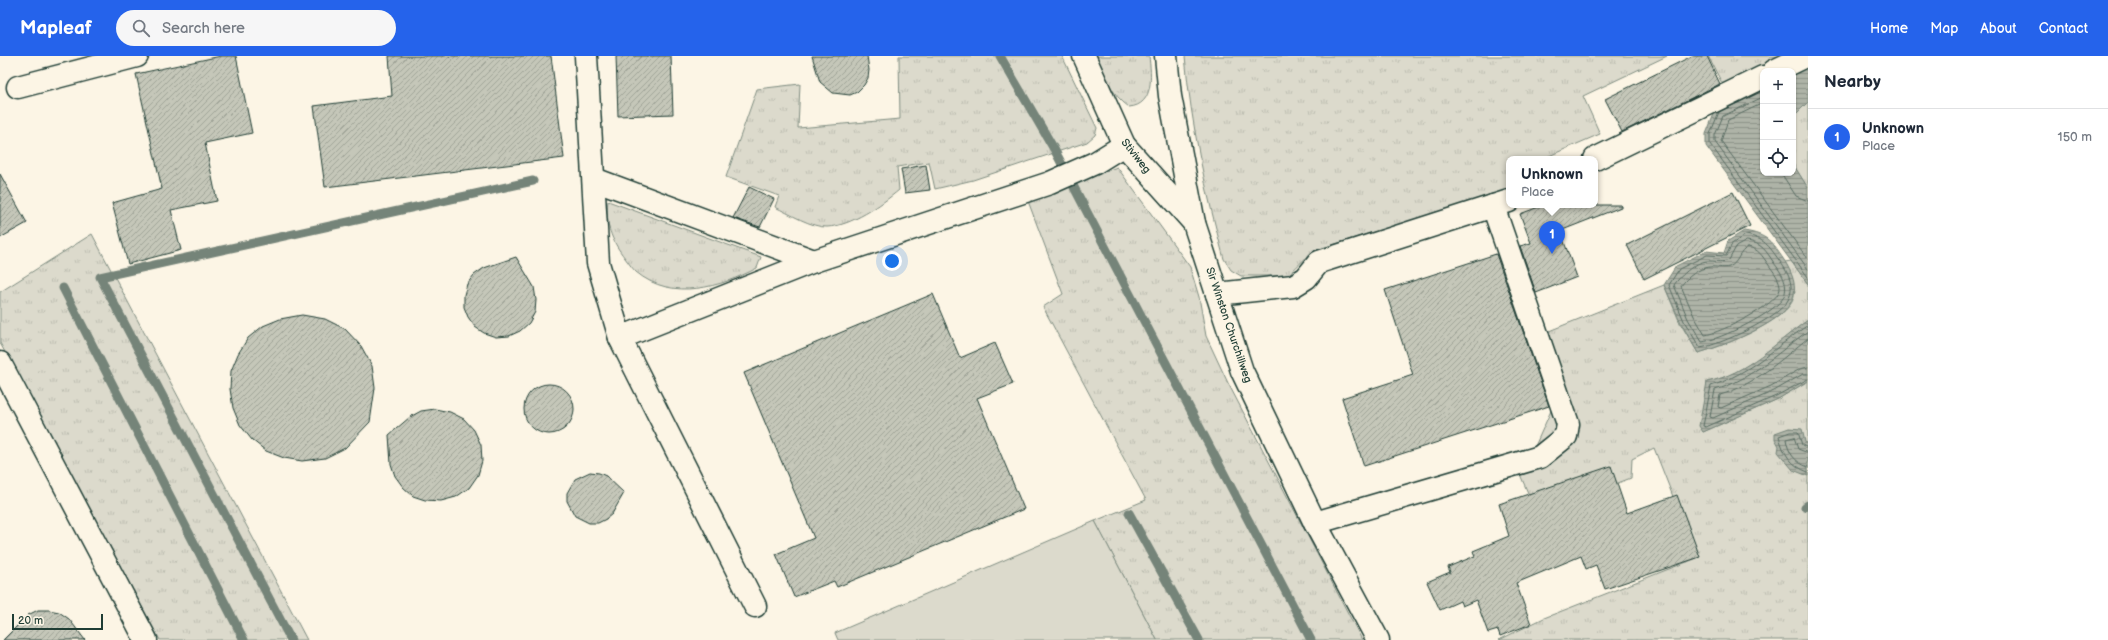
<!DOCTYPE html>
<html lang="en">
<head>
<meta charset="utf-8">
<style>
	:root { --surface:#fff; --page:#f6f6f7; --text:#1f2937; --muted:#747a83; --line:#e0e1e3; --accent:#2563eb }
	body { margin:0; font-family:"Balsamiq Sans",sans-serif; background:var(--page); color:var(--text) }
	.controls { position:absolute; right:12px; top:12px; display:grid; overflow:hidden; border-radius:8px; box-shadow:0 1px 3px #0004 }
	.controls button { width:36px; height:36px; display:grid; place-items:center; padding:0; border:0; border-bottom:1px solid var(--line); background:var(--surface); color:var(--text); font:20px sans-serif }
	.scale { position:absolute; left:12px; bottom:10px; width:91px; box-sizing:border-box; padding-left:4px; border:2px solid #1f3d34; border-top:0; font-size:11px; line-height:14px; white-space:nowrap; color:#1f3d34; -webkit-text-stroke:3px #fcf5e5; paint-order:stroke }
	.you { position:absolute; left:892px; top:205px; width:14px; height:14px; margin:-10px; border:3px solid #fff; border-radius:50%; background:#1a73e8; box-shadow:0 0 0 6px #1a73e833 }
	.badge { display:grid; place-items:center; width:26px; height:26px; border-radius:50%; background:var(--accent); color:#fff; font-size:13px; font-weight:700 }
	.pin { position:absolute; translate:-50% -33px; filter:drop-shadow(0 1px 2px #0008) }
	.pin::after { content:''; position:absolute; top:21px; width:14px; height:12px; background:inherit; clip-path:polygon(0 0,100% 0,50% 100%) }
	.popup { position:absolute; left:1506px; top:100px; width:92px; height:52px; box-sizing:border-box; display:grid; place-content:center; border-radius:8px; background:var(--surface); filter:drop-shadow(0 1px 3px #0005); font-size:13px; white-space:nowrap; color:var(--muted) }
	.popup b { font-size:15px; color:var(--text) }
	.popup::after { content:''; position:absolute; left:50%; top:100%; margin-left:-8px; border:8px solid transparent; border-top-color:var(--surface) }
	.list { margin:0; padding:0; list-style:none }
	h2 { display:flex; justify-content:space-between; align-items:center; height:52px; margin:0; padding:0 16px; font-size:17px }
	h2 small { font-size:13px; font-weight:400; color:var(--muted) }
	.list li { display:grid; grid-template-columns:26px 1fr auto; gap:12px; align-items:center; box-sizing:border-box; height:56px; padding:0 16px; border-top:1px solid var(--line) }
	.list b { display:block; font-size:15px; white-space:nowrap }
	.list p { margin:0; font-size:13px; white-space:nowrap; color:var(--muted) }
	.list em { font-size:13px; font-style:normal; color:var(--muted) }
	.icon { flex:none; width:22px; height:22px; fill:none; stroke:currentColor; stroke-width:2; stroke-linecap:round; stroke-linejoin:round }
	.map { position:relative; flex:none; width:1808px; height:584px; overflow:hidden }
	header { display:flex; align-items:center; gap:24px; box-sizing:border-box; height:56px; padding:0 20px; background:var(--accent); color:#fff }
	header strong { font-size:19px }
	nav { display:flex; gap:22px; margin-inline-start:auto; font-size:14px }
	.search { width:280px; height:36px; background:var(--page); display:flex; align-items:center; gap:10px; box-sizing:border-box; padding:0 14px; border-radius:22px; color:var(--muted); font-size:15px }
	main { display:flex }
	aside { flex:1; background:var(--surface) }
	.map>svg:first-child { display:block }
	.grass { fill:url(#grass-tufts); stroke:#7e8c80 }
	.park { fill:#dcdacc; stroke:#7e8c80 }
	.water { fill:url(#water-rules); stroke:#758479 }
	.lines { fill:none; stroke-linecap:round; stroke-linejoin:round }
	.shore { stroke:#586c62; stroke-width:1 }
	.stream { stroke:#758479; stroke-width:9 }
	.building { fill:url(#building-hatch); stroke:#1f3d34 }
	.minor-casing { stroke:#1f3d34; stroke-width:25 }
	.minor { stroke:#fcf5e5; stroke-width:22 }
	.labels { text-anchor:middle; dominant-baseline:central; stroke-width:4; stroke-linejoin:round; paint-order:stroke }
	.street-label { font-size:11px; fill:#1f3d34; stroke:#fcf5e5 }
</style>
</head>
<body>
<header>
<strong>Mapleaf</strong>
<div class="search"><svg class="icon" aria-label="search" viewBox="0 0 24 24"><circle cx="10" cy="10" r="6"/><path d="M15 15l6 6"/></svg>Search here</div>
<nav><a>Home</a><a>Map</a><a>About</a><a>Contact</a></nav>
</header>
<main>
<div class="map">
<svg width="1808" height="584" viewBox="0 0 1808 584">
	<defs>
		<pattern id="grass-tufts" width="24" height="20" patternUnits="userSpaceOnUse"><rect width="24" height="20" fill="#dcdacc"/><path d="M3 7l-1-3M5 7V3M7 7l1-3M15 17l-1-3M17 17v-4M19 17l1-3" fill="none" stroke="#bcbcb0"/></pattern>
		<pattern id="water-rules" width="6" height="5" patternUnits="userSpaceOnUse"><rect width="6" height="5" fill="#aeb3a7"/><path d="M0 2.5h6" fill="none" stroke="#8d9389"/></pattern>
		<pattern id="building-hatch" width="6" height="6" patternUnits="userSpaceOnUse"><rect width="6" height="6" fill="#c5c7b9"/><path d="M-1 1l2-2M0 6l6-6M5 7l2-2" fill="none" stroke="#9fa397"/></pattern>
	</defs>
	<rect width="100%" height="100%" fill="#fcf5e5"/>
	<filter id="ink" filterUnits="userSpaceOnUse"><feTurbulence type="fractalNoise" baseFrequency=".025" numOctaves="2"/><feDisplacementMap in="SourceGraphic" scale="8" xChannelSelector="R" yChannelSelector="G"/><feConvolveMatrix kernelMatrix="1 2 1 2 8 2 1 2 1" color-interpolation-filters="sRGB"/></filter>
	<g filter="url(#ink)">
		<g class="grass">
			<path d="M 899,0 L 1062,0 L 1097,72 L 1095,79 L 1087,86 L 973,124 L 935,133 L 929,106 L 897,111 L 899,134 C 881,149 851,170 827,171 C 813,172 788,157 775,151 L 779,140 L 726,121 L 757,33 L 800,28 L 798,72 L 900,63 Z"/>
			<path d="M 1094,0 L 1149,0 C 1151,18 1155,49 1129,51 C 1112,39 1103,18 1094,0 Z"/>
			<path d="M 1185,0 L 1667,0 L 1583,40 L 1600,78 L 1542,103 L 1509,103 L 1509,134 L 1313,195 L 1287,220 L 1241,220 L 1231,214 L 1224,203 C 1206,136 1191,69 1185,0 Z"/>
			<polygon points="1708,0 1786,0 1724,31"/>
			<polygon points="1808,46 1808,132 1793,108 1793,61"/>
			<polygon points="1117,111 1190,211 1199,241 1206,280 1228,327 1362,584 1157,584 1095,465 1146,444 1043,251 1063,238 1028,145"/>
			<path d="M 608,145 L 761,201 L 757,212 C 721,231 672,246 636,216 C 632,212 628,206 625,202 C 611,184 605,168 608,145 Z"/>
			<polygon points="92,178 307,584 160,584 0,287 0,236"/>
			<path d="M 1791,205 L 1808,228 L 1808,264 C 1776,287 1747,318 1707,326 L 1703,376 L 1778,343 L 1808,325 L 1808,584 L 1499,584 L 1544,562 L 1697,502 L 1654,392 L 1632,403 L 1631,422 L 1537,458 L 1516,409 L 1536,388 L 1554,348 L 1555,298 L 1549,275 L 1664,229 L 1680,267 L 1698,297 C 1721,291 1780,268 1792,246 C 1798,234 1791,216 1785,206 Z"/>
		</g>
		<polygon class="park" points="1095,465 1157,584 838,584 835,577"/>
		<g class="water">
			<polygon points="1804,13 1808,16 1808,46 1793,61 1793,16"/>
			<polygon points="1763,31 1763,117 1793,117 1793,108 1808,132 1808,228 1706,90 1706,78 1716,53"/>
			<path d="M 1744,175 C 1768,179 1771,185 1784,204 C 1792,217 1798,230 1792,244 C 1784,267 1720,291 1698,297 L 1681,267 L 1664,229 L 1676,210 L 1706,195 L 1724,197 L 1728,185 Z"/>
			<path d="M 1808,264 L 1808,325 L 1778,343 L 1703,376 L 1699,370 L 1707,326 C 1747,318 1776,286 1808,264 Z"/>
			<polygon points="1789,372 1802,373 1805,386 1808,390 1808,420 1793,414 1778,396 1779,390 1775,383 1775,377"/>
		</g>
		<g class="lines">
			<g class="shore">
				<polyline points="1763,35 1719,56 1710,78 1710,88 1808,221"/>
				<polyline points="1763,41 1723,60 1715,79 1715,86 1808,213"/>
				<polyline points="1763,47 1728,64 1721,85 1808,203"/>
				<polyline points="1781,117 1796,140 1808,145"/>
				<path d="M 1746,179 C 1765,183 1768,189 1779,204 C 1787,215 1796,230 1788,244 C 1779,262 1720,289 1700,292 L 1684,265 L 1669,229 L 1679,213 L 1707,199 L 1726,200 L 1732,188 Z"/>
				<path d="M 1747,185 C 1762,187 1766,195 1774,207 C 1781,216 1789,228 1784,240 C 1778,256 1719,284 1702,286 L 1688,263 L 1674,229 C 1681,219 1697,204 1710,205 C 1717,205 1722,207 1729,204 L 1736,191 Z"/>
				<path d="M 1748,191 C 1759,193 1762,200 1768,208 C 1773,215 1781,224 1780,233 C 1778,249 1720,277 1705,279 L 1694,260 L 1681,230 C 1687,221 1699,212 1710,211 C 1716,210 1722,213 1729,211 C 1739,207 1738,196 1748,191 Z"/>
				<path d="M 1808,269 C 1776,291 1749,318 1711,330 L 1703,370 L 1706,371 L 1776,340 L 1808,323"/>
				<path d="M 1808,275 C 1778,296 1751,324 1715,334 L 1710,361 L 1713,362 L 1774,335 L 1803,318 L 1808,318"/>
				<path d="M 1808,282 C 1782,303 1753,330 1720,339 L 1718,351 L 1721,352 L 1771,330 L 1800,313 L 1808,311"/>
				<path d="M 1808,392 L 1802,389 L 1798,376 L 1790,376 L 1779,380 C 1783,397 1791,410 1808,416"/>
				<path d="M 1808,397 L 1798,393 L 1794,381 L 1786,383 C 1788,396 1794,406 1808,411"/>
			</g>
			<g class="stream">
				<polyline points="1000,0 1054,93 1311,584"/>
				<polyline points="63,232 244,584"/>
				<polyline points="1805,451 1808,449"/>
				<polyline points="1129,457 1199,584"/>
				<polyline points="291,584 100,221 533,125"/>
			</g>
		</g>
		<g class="building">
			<polygon points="221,0 236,0 252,77 205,87 217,145 171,154 181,194 128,208 112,147 162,133 136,18"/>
			<polygon points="389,0 551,0 564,102 325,131 314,50 392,40"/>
			<polygon points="616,0 671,0 673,58 618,60"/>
			<polygon points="812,0 867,0 869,14 868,22 864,29 857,36 850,39 833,37 820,26"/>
			<polygon points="1692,0 1707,0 1720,28 1622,76 1605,43"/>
			<polygon points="926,109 930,134 905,137 901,113"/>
			<polygon points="0,118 27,167 0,182"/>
			<polygon points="749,131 774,143 760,171 733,162"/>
			<polygon points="1733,136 1750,170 1644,223 1627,189"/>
			<polygon points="1544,149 1621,149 1621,151 1560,175 1577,221 1536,237 1520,190 1531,187 1520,158"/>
			<polygon points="1496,198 1549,350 1364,410 1342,342 1413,319 1385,234"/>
			<polygon points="516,201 534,231 536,244 535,256 529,267 520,275 509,280 496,281 484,277 475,271 468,261 464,251 464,239 467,228 474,219 484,212"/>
			<polygon points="933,238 960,302 995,287 1013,328 977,342 1024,453 837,531 834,525 794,541 776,498 814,482 744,317"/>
			<polygon points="302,259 325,263 345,273 361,290 372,310 375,332 370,366 345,392 325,402 302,405 284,402 266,395 252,384 240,369 233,352 230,333 231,315 238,298 248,282 263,270 280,263"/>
			<circle cx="549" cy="353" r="25"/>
			<polygon points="435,353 450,356 464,363 474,374 481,389 482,405 478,419 469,432 456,441 441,445 425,444 413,440 403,431 395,420 391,408 389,379 410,361 421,355"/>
			<polygon points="1611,410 1627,457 1677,439 1700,501 1605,533 1596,509 1586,513 1581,500 1516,527 1531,568 1500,580 1498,574 1488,577 1476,544 1462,550 1460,545 1440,554 1427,526 1450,516 1448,511 1475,500 1473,495 1509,480 1499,448"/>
			<polygon points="590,416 599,417 606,420 624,437 612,458 606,463 598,467 589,467 575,460 567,445 567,437 575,423"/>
			<polygon points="38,554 49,554 59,556 69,563 85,584 3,584 28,559"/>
		</g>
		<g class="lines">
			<defs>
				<g id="minor">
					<polyline points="586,0 598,207 620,282 755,550"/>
					<polyline points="1084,0 1124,89 1194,167"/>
					<polyline points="1166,0 1170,40 1194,167 1242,315 1315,467 1378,584"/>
					<polyline points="1774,15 1805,0"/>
					<polyline points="18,31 137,0"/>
					<polyline points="1595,103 1763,21"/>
					<polyline points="594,123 814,205"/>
					<polyline points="1217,238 1293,230 1306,222 1319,206 1509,145"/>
					<polyline points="620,282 814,205 1050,127 1095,107 1124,89"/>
					<polyline points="0,307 146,584"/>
					<polyline points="1315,467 1540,401 1566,380 1568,368 1493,150"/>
				</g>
			</defs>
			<use href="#minor" class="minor-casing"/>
			<use href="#minor" class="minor"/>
		</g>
	</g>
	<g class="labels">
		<g class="street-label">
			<text transform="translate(1136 100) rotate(52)">Stiviweg</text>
			<text transform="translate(1229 269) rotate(71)">Sir Winston Churchillweg</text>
		</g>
	</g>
</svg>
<div class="controls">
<button>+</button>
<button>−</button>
<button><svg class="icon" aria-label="locate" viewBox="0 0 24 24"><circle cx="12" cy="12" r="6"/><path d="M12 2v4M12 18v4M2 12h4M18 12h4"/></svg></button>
</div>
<div class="scale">20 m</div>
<div class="you"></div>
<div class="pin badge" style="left:1552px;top:198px">1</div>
<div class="popup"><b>Unknown</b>Place</div>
</div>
<aside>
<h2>Nearby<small></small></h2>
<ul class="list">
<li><span class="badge">1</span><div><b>Unknown</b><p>Place</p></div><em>150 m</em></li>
</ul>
</aside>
</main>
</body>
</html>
